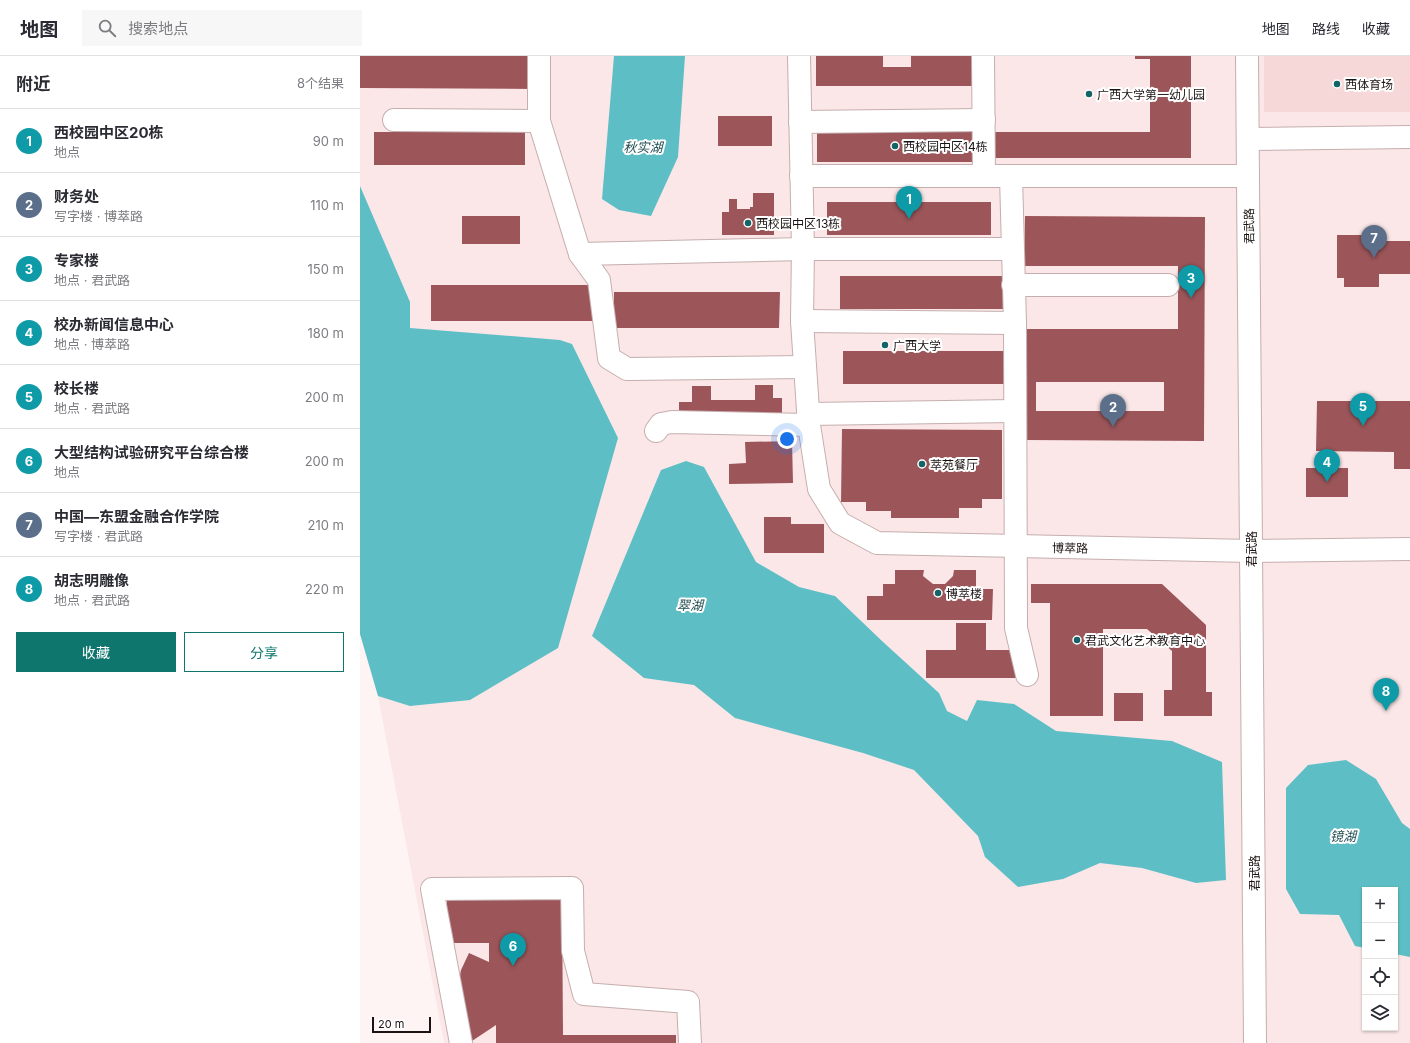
<!DOCTYPE html>
<html lang="zh">
<head>
<meta charset="utf-8">
<style>
	:root { --surface:#fff; --page:#f7f7f7; --text:#2b2b33; --muted:#7c7c81; --line:#e1e1e2; --accent:#0f766e }
	body { margin:0; font-family:Inter,"Noto Sans SC",sans-serif; background:var(--page); color:var(--text) }
	.controls { position:absolute; right:12px; bottom:12px; display:grid; overflow:hidden; border-radius:0px; box-shadow:0 1px 3px #0004 }
	.controls button { width:36px; height:36px; display:grid; place-items:center; padding:0; border:0; border-bottom:1px solid var(--line); background:var(--surface); color:var(--text); font:20px sans-serif }
	.scale { position:absolute; left:12px; bottom:10px; width:59px; box-sizing:border-box; padding-left:4px; border:2px solid #1b1313; border-top:0; font-size:11px; line-height:14px; white-space:nowrap; color:#1b1313; -webkit-text-stroke:3px #fff; paint-order:stroke }
	.you { position:absolute; left:427px; top:383px; width:14px; height:14px; margin:-10px; border:3px solid #fff; border-radius:50%; background:#1a73e8; box-shadow:0 0 0 6px #1a73e833 }
	.badge { display:grid; place-items:center; width:26px; height:26px; border-radius:50%; background:var(--accent); color:#fff; font-size:13px; font-weight:700 }
	.pin { position:absolute; translate:-50% -33px; filter:drop-shadow(0 1px 2px #0008) }
	.pin::after { content:''; position:absolute; top:21px; width:14px; height:12px; background:inherit; clip-path:polygon(0 0,100% 0,50% 100%) }
	.list { margin:0; padding:0; list-style:none }
	h2 { display:flex; justify-content:space-between; align-items:center; height:52px; margin:0; padding:0 16px; font-size:17px }
	h2 small { font-size:13px; font-weight:400; color:var(--muted) }
	.list li { display:grid; grid-template-columns:26px 1fr auto; gap:12px; align-items:center; box-sizing:border-box; height:64px; padding:0 16px; border-top:1px solid var(--line) }
	.list b { display:block; font-size:15px; white-space:nowrap }
	.list p { margin:0; font-size:13px; white-space:nowrap; color:var(--muted) }
	.list em { font-size:13px; font-style:normal; color:var(--muted) }
	.actions { display:flex; gap:8px; padding:12px 16px }
	.actions a { flex:1; padding:9px 0; border:1px solid var(--accent); border-radius:0px; text-align:center; font-size:14px; color:var(--accent) }
	.actions .main { background:var(--accent); color:#fff }
	.icon { flex:none; width:22px; height:22px; fill:none; stroke:currentColor; stroke-width:2; stroke-linecap:round; stroke-linejoin:round }
	.map { position:relative; flex:none; width:1050px; height:987px; overflow:hidden }
	header { display:flex; align-items:center; gap:24px; box-sizing:border-box; height:56px; padding:0 20px; background:var(--surface); border-bottom:1px solid var(--line) }
	header strong { font-size:19px }
	nav { display:flex; gap:22px; margin-inline-start:auto; font-size:14px }
	.search { width:280px; height:36px; background:var(--page); display:flex; align-items:center; gap:10px; box-sizing:border-box; padding:0 14px; border-radius:0px; color:var(--muted); font-size:15px }
	main { display:flex }
	aside { flex:1; background:var(--surface) }
	.map>svg:first-child { display:block }
	.built { fill:#fbe7e7; fill-rule:evenodd }
	.green { fill:#f6d8d8 }
	.water { fill:#5dbfc5 }
	.building { fill:#9c565a; fill-rule:evenodd }
	.lines { fill:none; stroke-linecap:round; stroke-linejoin:round }
	.minor-casing { stroke:#c5aeae; stroke-width:24 }
	.minor { stroke:#fff; stroke-width:22 }
	.poi-dot { fill:#136367; stroke:#fff; stroke-width:1.5 }
	.labels { text-anchor:middle; dominant-baseline:central; stroke-width:4; stroke-linejoin:round; paint-order:stroke }
	.poi-label { font-size:12px; fill:#1b1313; stroke:#fff; text-anchor:start }
	.street-label { font-size:12px; fill:#1b1313; stroke:#fff }
	.water-label { font-size:13px; font-style:italic; fill:#234f52; stroke:#fff }
</style>
</head>
<body>
<header>
<strong>地图</strong>
<div class="search"><svg class="icon" aria-label="search" viewBox="0 0 24 24"><circle cx="10" cy="10" r="6"/><path d="M15 15l6 6"/></svg>搜索地点</div>
<nav><a>地图</a><a>路线</a><a>收藏</a></nav>
</header>
<main>
<aside>
<h2>附近<small>8个结果</small></h2>
<ul class="list">
<li><span class="badge" style="background:#0f9aa8">1</span><div><b>西校园中区20栋</b><p>地点</p></div><em>90 m</em></li>
<li><span class="badge" style="background:#5c6f8a">2</span><div><b>财务处</b><p>写字楼 · 博萃路</p></div><em>110 m</em></li>
<li><span class="badge" style="background:#0f9aa8">3</span><div><b>专家楼</b><p>地点 · 君武路</p></div><em>150 m</em></li>
<li><span class="badge" style="background:#0f9aa8">4</span><div><b>校办新闻信息中心</b><p>地点 · 博萃路</p></div><em>180 m</em></li>
<li><span class="badge" style="background:#0f9aa8">5</span><div><b>校长楼</b><p>地点 · 君武路</p></div><em>200 m</em></li>
<li><span class="badge" style="background:#0f9aa8">6</span><div><b>大型结构试验研究平台综合楼</b><p>地点</p></div><em>200 m</em></li>
<li><span class="badge" style="background:#5c6f8a">7</span><div><b>中国—东盟金融合作学院</b><p>写字楼 · 君武路</p></div><em>210 m</em></li>
<li><span class="badge" style="background:#0f9aa8">8</span><div><b>胡志明雕像</b><p>地点 · 君武路</p></div><em>220 m</em></li>
</ul>
<div class="actions"><a class="main">收藏</a><a>分享</a></div>
</aside>
<div class="map">
<svg width="1050" height="987" viewBox="0 0 1050 987">
	<rect width="100%" height="100%" fill="#fef4f4"/>
	<path class="built" d="M 0,0 L 1050,0 L 1050,987 L 84,987 L 18,640 L 0,578 ZM 1005,834 L 1035,834 L 1035,972 L 1005,972 Z"/>
	<rect class="green" x="904" y="0" width="146" height="56"/>
	<g class="water">
		<polygon points="254,0 325,0 318,101 291,160 259,154 242,143"/>
		<polygon points="0,130 50,246 50,272 200,284 212,288 258,382 198,592 110,644 50,650 18,640 0,578"/>
		<polygon points="326,405 344,411 396,506 439,531 475,540 522,585 579,637 587,655 607,665 617,644 654,648 696,675 812,685 862,706 866,824 836,827 782,812 740,807 703,823 658,831 625,801 618,780 554,714 503,697 375,662 334,629 284,622 232,580 301,414"/>
		<polygon points="986,704 1016,723 1042,767 1050,773 1050,901 1035,898 1035,834 1005,834 1005,892 995,890 979,859 940,858 926,833 926,732 948,709"/>
	</g>
	<g class="building">
		<polygon points="0,0 174,0 174,33 0,32"/>
		<polygon points="456,0 523,0 523,11 551,11 551,0 613,0 613,30 456,30"/>
		<polygon points="775,0 831,0 831,102 627,102 627,76 790,76 790,3 775,3"/>
		<rect x="358" y="60" width="54" height="30"/>
		<rect x="457" y="74" width="156" height="32"/>
		<rect x="14" y="76" width="151" height="33"/>
		<polygon points="393,137 414,137 414,179 362,179 362,156 369,156 369,143 377,143 377,153 390,153 390,151 393,151"/>
		<rect x="467" y="146" width="164" height="33"/>
		<rect x="102" y="160" width="58" height="28"/>
		<path d="M 665,160 L 845,161 L 844,385 L 664,384 L 664,273 L 818,273 L 818,210 L 664,210 ZM 676,326 L 804,326 L 804,355 L 676,355 Z"/>
		<polygon points="977,179 1005,179 1005,185 1050,185 1050,218 1019,218 1019,231 984,231 984,222 977,222"/>
		<rect x="480" y="220" width="164" height="33"/>
		<rect x="71" y="229" width="165" height="36"/>
		<polygon points="254,236 420,236 419,272 254,272"/>
		<rect x="483" y="295" width="164" height="33"/>
		<polygon points="395,329 413,329 413,342 422,342 422,362 319,361 319,346 332,346 332,330 351,330 351,344 395,344"/>
		<polygon points="957,345 1050,345 1050,413 1034,413 1034,396 956,395"/>
		<polygon points="482,373 642,374 642,443 622,443 622,452 599,452 599,462 531,462 531,455 506,455 506,446 481,446"/>
		<polygon points="432,385 433,427 369,428 369,408 386,407 385,386"/>
		<rect x="946" y="412" width="42" height="29"/>
		<polygon points="404,461 431,461 431,468 464,468 464,497 404,497"/>
		<polygon points="535,514 564,514 563,520 573,528 585,528 593,520 594,514 616,514 616,533 633,533 632,564 507,564 507,540 523,540 523,528 535,528"/>
		<polygon points="671,528 802,528 846,569 846,636 852,636 852,660 804,660 804,634 812,634 812,595 787,573 743,573 743,660 690,660 690,547 671,547"/>
		<polygon points="596,567 626,567 626,594 659,594 659,622 566,622 566,594 596,594"/>
		<rect x="754" y="637" width="29" height="28"/>
		<polygon points="87,841 202,841 203,979 316,979 316,987 136,987 136,969 109,987 98,930 101,914 109,897 129,906 129,887 87,887"/>
	</g>
	<g class="lines">
		<defs>
			<g id="minor">
				<polyline points="179,0 179,65 220,198 239,224 249,302 267,313 444,311"/>
				<polyline points="439,0 443,193 442,265 449,369 459,433 480,467 517,487 891,495 1050,493"/>
				<polyline points="623,0 624,120"/>
				<polyline points="887,0 895,987"/>
				<polyline points="34,64 179,65"/>
				<polyline points="440,66 624,64"/>
				<polyline points="888,83 1050,81"/>
				<polyline points="441,120 888,120"/>
				<polyline points="651,120 655,267 656,572 667,619"/>
				<polyline points="220,198 443,193 652,193"/>
				<polyline points="653,229 808,229"/>
				<polyline points="442,265 655,267"/>
				<polyline points="448,358 654,355"/>
				<polyline points="296,375 301,368 312,366 449,369"/>
				<polyline points="101,987 72,833 212,832 213,895 224,938 328,946 330,987"/>
			</g>
		</defs>
		<use href="#minor" class="minor-casing"/>
		<use href="#minor" class="minor"/>
	</g>
	<g class="poi-dot">
		<circle cx="977" cy="28" r="4"/>
		<circle cx="729" cy="38" r="4"/>
		<circle cx="535" cy="90" r="4"/>
		<circle cx="388" cy="167" r="4"/>
		<circle cx="525" cy="289" r="4"/>
		<circle cx="562" cy="408" r="4"/>
		<circle cx="578" cy="537" r="4"/>
		<circle cx="717" cy="584" r="4"/>
	</g>
	<g class="labels">
		<g class="poi-label">
			<text x="985" y="28">西体育场</text>
			<text x="737" y="38">广西大学第一幼儿园</text>
			<text x="543" y="90">西校园中区14栋</text>
			<text x="396" y="167">西校园中区13栋</text>
			<text x="533" y="289">广西大学</text>
			<text x="570" y="408">萃苑餐厅</text>
			<text x="586" y="537">博萃楼</text>
			<text x="725" y="584">君武文化艺术教育中心</text>
		</g>
		<g class="street-label">
			<text transform="translate(889 170) rotate(-91)">君武路</text>
			<text transform="translate(710 492) rotate(1)">博萃路</text>
			<text transform="translate(891 493) rotate(-90)">君武路</text>
			<text transform="translate(894 817) rotate(-90)">君武路</text>
		</g>
		<g class="water-label">
			<text x="283" y="91">秋实湖</text>
			<text x="330" y="549">翠湖</text>
			<text x="983" y="780">镜湖</text>
		</g>
	</g>
</svg>
<div class="controls">
<button>+</button>
<button>−</button>
<button><svg class="icon" aria-label="locate" viewBox="0 0 24 24"><circle cx="12" cy="12" r="6"/><path d="M12 2v4M12 18v4M2 12h4M18 12h4"/></svg></button>
<button><svg class="icon" aria-label="layers" viewBox="0 0 24 24"><path d="M12 4l9 5-9 5-9-5zM3 14l9 5 9-5"/></svg></button>
</div>
<div class="scale">20 m</div>
<div class="you"></div>
<div class="pin badge" style="left:549px;top:163px;background:#0f9aa8">1</div>
<div class="pin badge" style="left:753px;top:371px;background:#5c6f8a">2</div>
<div class="pin badge" style="left:831px;top:242px;background:#0f9aa8">3</div>
<div class="pin badge" style="left:967px;top:426px;background:#0f9aa8">4</div>
<div class="pin badge" style="left:1003px;top:370px;background:#0f9aa8">5</div>
<div class="pin badge" style="left:153px;top:910px;background:#0f9aa8">6</div>
<div class="pin badge" style="left:1014px;top:202px;background:#5c6f8a">7</div>
<div class="pin badge" style="left:1026px;top:655px;background:#0f9aa8">8</div>
</div>
</main>
</body>
</html>
